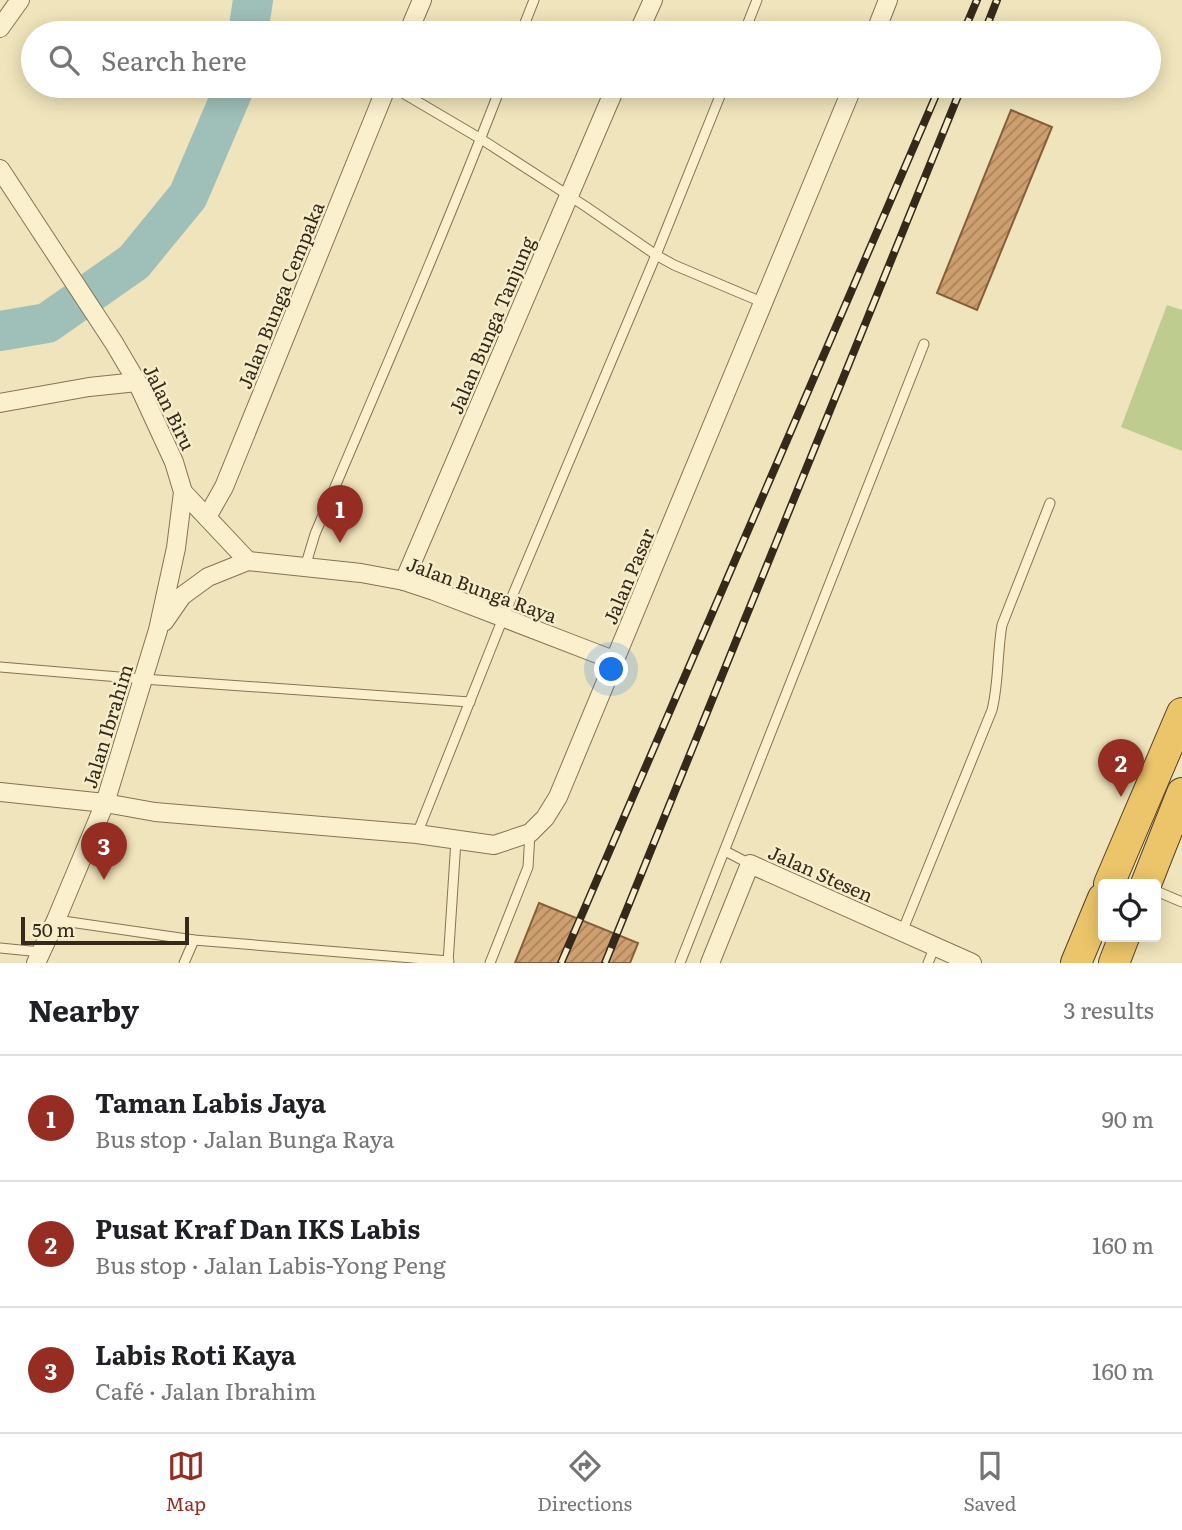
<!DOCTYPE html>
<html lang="en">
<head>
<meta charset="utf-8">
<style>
	:root { --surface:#fff; --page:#f6f6f6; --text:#202124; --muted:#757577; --line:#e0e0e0; --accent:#962d23 }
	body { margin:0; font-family:Literata,serif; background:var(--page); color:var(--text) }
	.controls { position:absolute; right:21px; bottom:21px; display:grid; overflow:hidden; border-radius:7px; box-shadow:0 4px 18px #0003 }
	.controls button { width:63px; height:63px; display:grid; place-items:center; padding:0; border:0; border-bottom:2px solid var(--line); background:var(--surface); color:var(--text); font:35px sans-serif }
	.scale { position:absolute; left:21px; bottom:18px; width:168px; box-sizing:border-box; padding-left:7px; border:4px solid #34291a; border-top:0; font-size:19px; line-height:24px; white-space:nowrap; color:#34291a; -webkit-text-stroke:5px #f6edca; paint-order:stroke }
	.you { position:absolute; left:612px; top:670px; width:24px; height:24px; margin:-18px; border:5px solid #fff; border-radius:50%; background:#1a73e8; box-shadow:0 0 0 10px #1a73e833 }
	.badge { display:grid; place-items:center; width:46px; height:46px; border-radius:50%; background:var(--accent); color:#fff; font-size:23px; font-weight:700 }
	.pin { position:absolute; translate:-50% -58px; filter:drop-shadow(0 2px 4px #0008) }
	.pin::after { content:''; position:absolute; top:37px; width:24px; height:21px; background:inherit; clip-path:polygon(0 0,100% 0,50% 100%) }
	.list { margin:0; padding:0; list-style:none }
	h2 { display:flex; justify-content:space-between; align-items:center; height:91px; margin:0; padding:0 28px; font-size:30px }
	h2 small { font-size:23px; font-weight:400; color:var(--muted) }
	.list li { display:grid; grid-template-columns:46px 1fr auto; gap:21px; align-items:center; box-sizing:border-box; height:126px; padding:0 28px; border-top:2px solid var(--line) }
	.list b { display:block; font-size:26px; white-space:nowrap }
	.list p { margin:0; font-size:23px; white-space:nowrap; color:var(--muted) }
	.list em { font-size:23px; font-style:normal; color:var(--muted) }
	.icon { flex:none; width:38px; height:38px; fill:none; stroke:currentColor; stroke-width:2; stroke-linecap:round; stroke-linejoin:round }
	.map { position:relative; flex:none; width:1182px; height:963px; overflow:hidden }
	.search { position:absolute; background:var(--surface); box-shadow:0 4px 18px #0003; left:21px; right:21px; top:21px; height:77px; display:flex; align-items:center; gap:18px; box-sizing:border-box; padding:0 24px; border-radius:38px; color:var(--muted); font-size:26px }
	.sheet { height:469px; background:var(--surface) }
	nav { display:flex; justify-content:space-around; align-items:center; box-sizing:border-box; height:98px; border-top:2px solid var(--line); background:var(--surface); font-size:19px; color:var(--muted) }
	nav a { display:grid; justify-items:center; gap:4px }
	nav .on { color:var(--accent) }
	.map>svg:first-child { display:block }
	.green { fill:#bfcc8f }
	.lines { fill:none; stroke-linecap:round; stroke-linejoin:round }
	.river { stroke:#9fbfb9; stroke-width:40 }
	.building { fill:url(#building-hatch); stroke:#855f3a; stroke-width:2 }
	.service-casing { stroke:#867354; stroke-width:11 }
	.minor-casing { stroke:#867354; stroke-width:20 }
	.trunk-casing { stroke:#534029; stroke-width:32 }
	.service { stroke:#faf0cd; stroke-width:9 }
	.minor { stroke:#faf0cd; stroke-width:18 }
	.trunk { stroke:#ecc56a; stroke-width:30 }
	.rail-casing { stroke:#34291a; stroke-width:8 }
	.rail { stroke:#f6edca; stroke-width:5; stroke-dasharray:16; stroke-linecap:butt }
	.labels { text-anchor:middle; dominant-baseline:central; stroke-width:5; stroke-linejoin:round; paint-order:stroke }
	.street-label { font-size:19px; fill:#34291a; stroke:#f6edca }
</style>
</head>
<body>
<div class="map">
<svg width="1182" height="963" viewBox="0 0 1182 963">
	<defs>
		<pattern id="building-hatch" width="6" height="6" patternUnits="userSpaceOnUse" patternTransform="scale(1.75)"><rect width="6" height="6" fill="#ce9f6f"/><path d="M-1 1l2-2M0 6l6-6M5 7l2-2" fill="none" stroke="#a8825a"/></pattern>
	</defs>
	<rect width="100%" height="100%" fill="#efe4bb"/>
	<polygon class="green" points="1167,305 1182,310 1182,451 1121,427"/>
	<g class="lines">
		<g class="river">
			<polyline points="248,33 253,0"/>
			<polyline points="0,331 47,323 134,262 188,196 235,86"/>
		</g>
	</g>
	<g class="building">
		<polygon points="1011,110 1052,127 977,310 937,293"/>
		<polygon points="539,903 638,943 630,963 515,963"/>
	</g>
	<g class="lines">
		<defs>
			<g id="service">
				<polyline points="521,33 534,0"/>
				<polyline points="744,33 757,0"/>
				<polyline points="391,86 481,139 585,206 656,255 674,265 764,303"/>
				<path d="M 305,567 L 315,534 C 378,385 443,237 501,86"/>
				<polyline points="0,667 143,679 470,702"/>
				<polyline points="417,834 503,618 656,255 724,86"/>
				<polyline points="725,851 750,864"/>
				<polyline points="1156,891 1182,902"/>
				<polyline points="56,920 194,940 449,961"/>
				<path d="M 902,932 L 992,710 C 999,682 997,653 1002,625 L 1050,503"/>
				<polyline points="0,948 41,952"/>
				<polyline points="184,963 194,940"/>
				<polyline points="448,963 456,840"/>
				<polyline points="490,963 528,867 530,833"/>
				<polyline points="680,963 924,344"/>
				<polyline points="928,963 935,946"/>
			</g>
			<g id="minor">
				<polyline points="0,28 20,0"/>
				<polyline points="408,33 422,0"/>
				<polyline points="638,33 653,0"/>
				<polyline points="875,33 888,0"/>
				<polyline points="0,169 114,343 137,382 174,462 183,492 176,548 158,630 105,803 56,920 36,963"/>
				<polyline points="0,403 89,387 137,382"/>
				<polyline points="183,492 248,561"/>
				<polyline points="207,517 224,487 387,86"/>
				<polyline points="404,581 616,86"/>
				<polyline points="164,622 182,596 208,577 248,561 361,573 404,581 434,591 616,661"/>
				<polyline points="0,792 105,803 155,812 417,834 494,845 530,833 545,818 558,797 853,86"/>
				<polyline points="710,963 750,864 972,963"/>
			</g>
			<g id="trunk">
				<polyline points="1109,884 1182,713"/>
				<polyline points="1146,884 1182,793"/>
				<polyline points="1076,963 1103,898"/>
				<polyline points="1114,963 1124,937"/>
			</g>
		</defs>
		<use href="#service" class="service-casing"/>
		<use href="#minor" class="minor-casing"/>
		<use href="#trunk" class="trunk-casing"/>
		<use href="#service" class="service"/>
		<use href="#minor" class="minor"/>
		<use href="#trunk" class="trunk"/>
		<defs>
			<g id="rail">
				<polyline points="963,33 977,0"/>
				<polyline points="984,33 997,0"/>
				<polyline points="561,963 940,86"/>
				<polyline points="605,963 962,86"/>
			</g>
		</defs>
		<use href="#rail" class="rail-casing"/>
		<use href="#rail" class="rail"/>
	</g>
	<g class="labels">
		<g class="street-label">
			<text transform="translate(280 295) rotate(-68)">Jalan Bunga Cempaka</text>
			<text transform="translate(491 325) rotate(-67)">Jalan Bunga Tanjung</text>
			<text transform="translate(170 407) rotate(64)">Jalan Biru</text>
			<text transform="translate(628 576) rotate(-67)">Jalan Pasar</text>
			<text transform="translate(482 589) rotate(20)">Jalan Bunga Raya</text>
			<text transform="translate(107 726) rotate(-73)">Jalan Ibrahim</text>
			<text transform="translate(821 873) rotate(24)">Jalan Stesen</text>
		</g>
	</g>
</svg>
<div class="controls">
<button><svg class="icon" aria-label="locate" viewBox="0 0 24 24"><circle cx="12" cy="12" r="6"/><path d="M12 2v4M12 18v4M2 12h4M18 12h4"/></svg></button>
</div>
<div class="scale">50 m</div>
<div class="you"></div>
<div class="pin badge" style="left:340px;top:543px">1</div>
<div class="pin badge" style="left:1121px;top:797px">2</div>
<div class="pin badge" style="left:104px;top:880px">3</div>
<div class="search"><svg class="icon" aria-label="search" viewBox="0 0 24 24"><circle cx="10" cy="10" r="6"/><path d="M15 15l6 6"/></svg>Search here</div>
</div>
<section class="sheet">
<h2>Nearby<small>3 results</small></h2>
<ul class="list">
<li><span class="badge">1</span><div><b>Taman Labis Jaya</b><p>Bus stop · Jalan Bunga Raya</p></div><em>90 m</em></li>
<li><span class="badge">2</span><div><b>Pusat Kraf Dan IKS Labis</b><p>Bus stop · Jalan Labis-Yong Peng</p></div><em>160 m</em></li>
<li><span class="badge">3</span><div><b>Labis Roti Kaya</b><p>Café · Jalan Ibrahim</p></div><em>160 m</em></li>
</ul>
</section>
<nav>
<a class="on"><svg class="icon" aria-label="map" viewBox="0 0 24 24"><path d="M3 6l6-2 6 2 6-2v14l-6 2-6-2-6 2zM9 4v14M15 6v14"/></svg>Map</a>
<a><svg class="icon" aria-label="directions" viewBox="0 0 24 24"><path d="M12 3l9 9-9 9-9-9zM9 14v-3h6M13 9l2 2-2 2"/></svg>Directions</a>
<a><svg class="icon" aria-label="saved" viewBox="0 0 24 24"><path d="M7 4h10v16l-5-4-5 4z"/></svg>Saved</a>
</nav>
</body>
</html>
